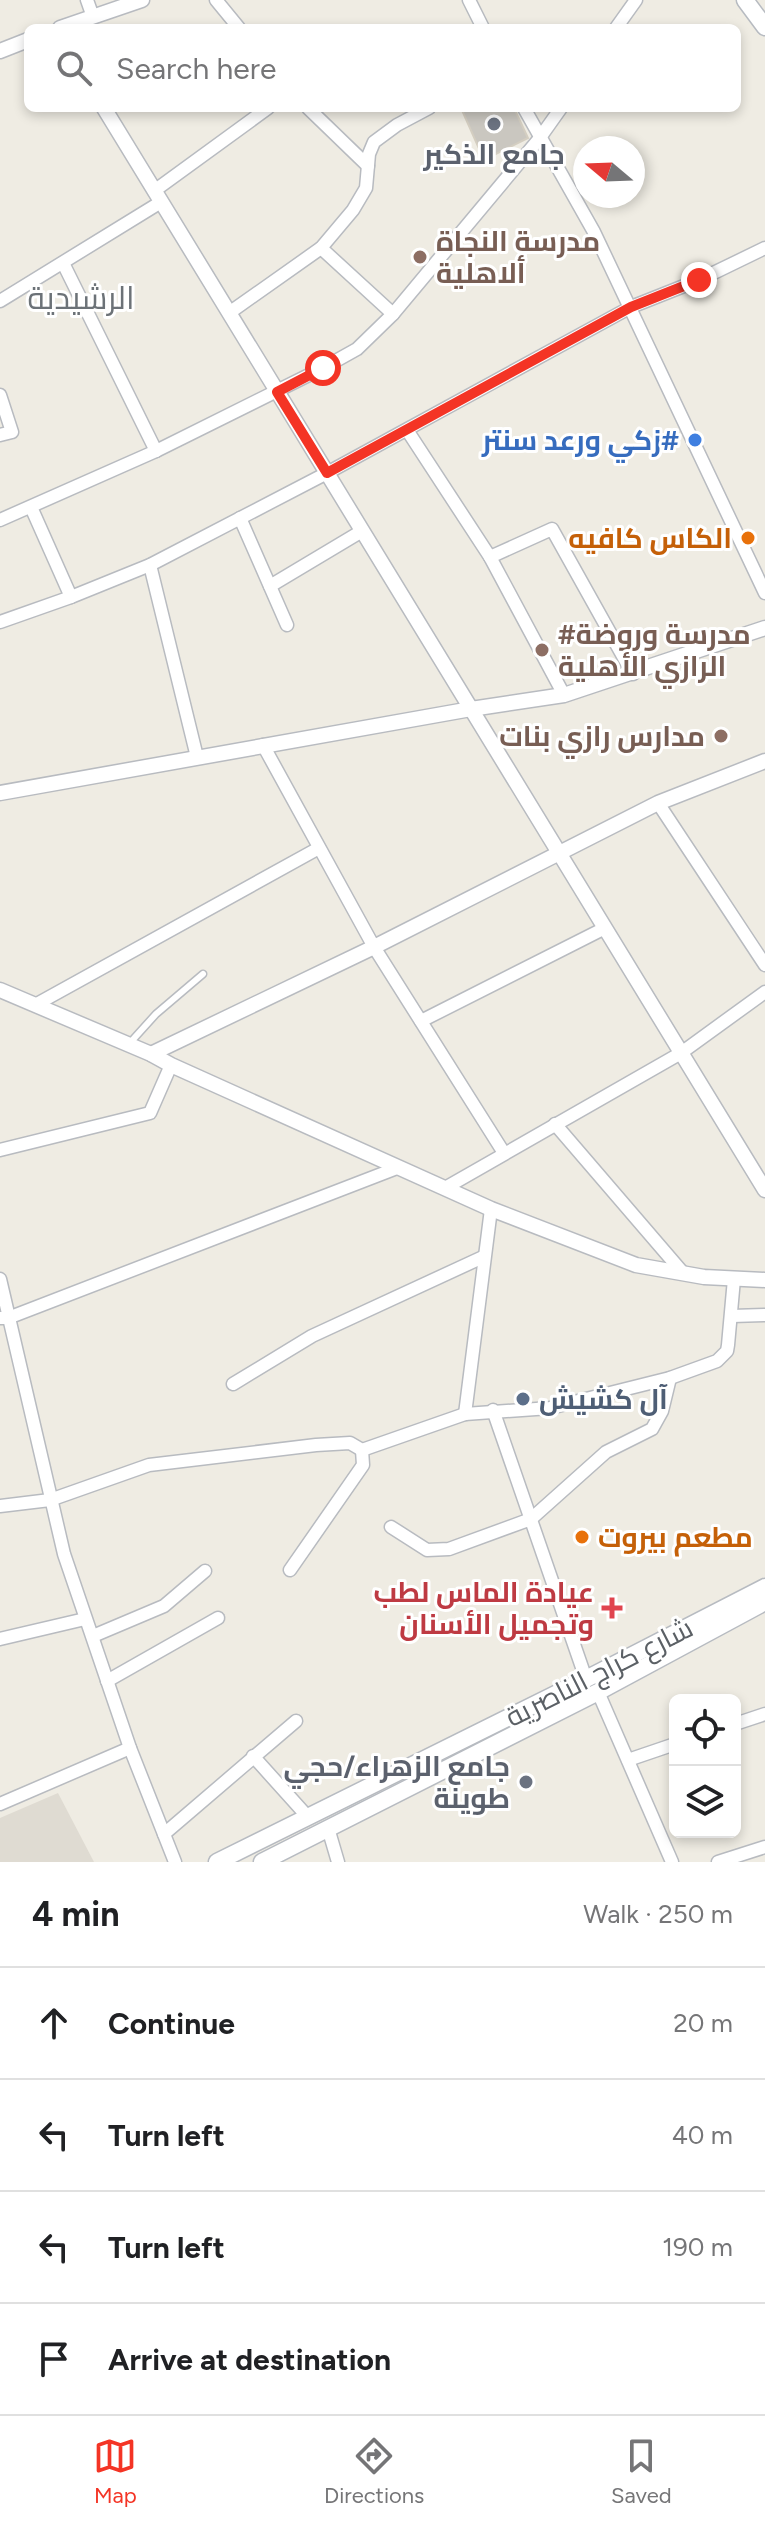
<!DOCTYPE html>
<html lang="en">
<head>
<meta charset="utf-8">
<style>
	:root { --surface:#fff; --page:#f6f6f6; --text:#202124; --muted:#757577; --line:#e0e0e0; --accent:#f43425 }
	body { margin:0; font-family:Figtree,Cairo,sans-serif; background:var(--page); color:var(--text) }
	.controls { position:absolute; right:24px; bottom:24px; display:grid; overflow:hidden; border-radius:12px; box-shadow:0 4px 12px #0003 }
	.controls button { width:72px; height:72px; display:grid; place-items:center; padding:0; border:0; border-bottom:2px solid var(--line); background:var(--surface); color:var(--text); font:40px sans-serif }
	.compass { position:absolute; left:573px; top:136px; width:72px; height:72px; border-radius:50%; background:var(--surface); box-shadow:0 4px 12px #0003; rotate:289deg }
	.stop { position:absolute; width:24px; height:24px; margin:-18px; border:6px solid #f43425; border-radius:50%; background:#fff }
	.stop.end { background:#f43425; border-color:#fff; box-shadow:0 2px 8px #0008 }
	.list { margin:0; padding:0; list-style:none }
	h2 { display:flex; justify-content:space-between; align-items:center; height:104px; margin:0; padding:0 32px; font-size:34px }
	h2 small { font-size:26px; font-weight:400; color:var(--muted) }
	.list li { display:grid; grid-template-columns:52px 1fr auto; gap:24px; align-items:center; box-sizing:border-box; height:112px; padding:0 32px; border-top:2px solid var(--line) }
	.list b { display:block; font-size:30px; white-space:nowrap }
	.list em { font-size:26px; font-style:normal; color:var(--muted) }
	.icon { flex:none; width:44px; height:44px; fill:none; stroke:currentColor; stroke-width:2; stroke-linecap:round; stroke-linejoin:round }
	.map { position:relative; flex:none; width:765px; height:1862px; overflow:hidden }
	.search { position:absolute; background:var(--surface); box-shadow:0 4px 12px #0003; left:24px; right:24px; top:24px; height:88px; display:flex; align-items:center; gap:20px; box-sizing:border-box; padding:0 28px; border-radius:12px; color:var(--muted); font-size:30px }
	.sheet { height:552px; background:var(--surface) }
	nav { display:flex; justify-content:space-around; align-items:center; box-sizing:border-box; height:112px; border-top:2px solid var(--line); background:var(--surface); font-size:22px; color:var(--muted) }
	nav a { display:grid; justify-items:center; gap:4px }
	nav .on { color:var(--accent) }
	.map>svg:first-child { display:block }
	.education { fill:#dfdbd2 }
	.building { fill:#cac7c0; stroke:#d4cec1; stroke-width:2 }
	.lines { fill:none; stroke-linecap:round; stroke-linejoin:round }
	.service-casing { stroke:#b8bbc0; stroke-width:9 }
	.minor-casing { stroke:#b8bbc0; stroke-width:15 }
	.tertiary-casing { stroke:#b8bbc0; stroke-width:17 }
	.secondary-casing { stroke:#b7bbc1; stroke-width:19 }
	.service { stroke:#fff; stroke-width:6 }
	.minor { stroke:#fff; stroke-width:12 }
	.tertiary { stroke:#fff; stroke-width:14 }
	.secondary { stroke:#fff; stroke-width:16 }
	.route { stroke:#f43425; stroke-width:10 }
	.worship-dot { fill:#6b7280; stroke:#fff; stroke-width:3 }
	.education-dot { fill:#8d6e63; stroke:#fff; stroke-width:3 }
	.shop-dot { fill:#3f7fe0; stroke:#fff; stroke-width:3 }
	.food-dot { fill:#e8710a; stroke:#fff; stroke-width:3 }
	.service-dot { fill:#5c6f8a; stroke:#fff; stroke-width:3 }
	.health-dot { fill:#e0444e; stroke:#fff; stroke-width:3 }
	.labels { text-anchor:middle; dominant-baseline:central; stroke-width:6; stroke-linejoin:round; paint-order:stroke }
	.worship-label { font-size:28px; font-weight:bold; fill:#5b616d; stroke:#fff }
	.education-label { font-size:28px; font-weight:bold; fill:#785e54; stroke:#fff; text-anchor:start }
	.shop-label { font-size:28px; font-weight:bold; fill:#366cbe; stroke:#fff; text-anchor:end }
	.food-label { font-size:28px; font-weight:bold; fill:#c56008; stroke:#fff; text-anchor:end }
	.service-label { font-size:28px; font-weight:bold; fill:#4e5e75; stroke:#fff; text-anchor:start }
	.health-label { font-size:28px; font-weight:bold; fill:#be3a42; stroke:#fff; text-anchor:end }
	.street-label { font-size:28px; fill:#5b6065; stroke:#fff }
	.quarter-label { font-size:32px; fill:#6c7277; stroke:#fff }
</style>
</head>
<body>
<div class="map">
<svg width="765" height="1862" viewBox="0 0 765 1862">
	<rect width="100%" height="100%" fill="#efece3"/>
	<polygon class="education" points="58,1793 94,1862 0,1862 0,1818"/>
	<polygon class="building" points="461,108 514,108 528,138 484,160"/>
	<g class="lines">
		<defs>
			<polyline id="service" points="128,1045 156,1014 203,974"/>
			<g id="minor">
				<polyline points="87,0 93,17"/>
				<polyline points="216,0 239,28"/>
				<polyline points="469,0 483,28"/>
				<polyline points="616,28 636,0"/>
				<polyline points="308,108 368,166"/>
				<polyline points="524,108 594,232 765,593"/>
				<polyline points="154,191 268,108"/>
				<polyline points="321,248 393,314"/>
				<polyline points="63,263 156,451"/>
				<polyline points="0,301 161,202"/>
				<polyline points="229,313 321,248 353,210 366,188 369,154 374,142 397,125 429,108"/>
				<polyline points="0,395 12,432 0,435"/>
				<polyline points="407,430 490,557 564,695"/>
				<polyline points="31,507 71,597"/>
				<polyline points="240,518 287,625"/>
				<polyline points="0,520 156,451 323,368 357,349 393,314 539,139 561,108"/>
				<polyline points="490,557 552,529 633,674"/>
				<polyline points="150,565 197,757"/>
				<polyline points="270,586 362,531"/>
				<polyline points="0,622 71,597 150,565 327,473 631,307 699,280 765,248"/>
				<polyline points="263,745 374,947 504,1153"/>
				<polyline points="658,803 765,965"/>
				<polyline points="35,1005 319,848"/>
				<polyline points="421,1021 605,928"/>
				<polyline points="555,1124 683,1273"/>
				<polyline points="0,1150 150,1113 171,1065"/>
				<polyline points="445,1188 681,1053 765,992"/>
				<polyline points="0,1279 64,1554 130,1748 175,1862"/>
				<polyline points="732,1316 765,1315"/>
				<polyline points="0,1318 8,1318 397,1168"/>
				<polyline points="233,1384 312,1336 483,1257"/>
				<polyline points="493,1410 586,1679"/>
				<polyline points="465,1414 491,1209"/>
				<polyline points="0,1506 50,1500 149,1465 316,1445 350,1443 362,1450 465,1414 550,1408 670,1378 717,1361 727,1351 728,1345 734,1279"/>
				<polyline points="391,1527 427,1550 449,1549 531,1519 606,1452 652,1429 662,1411 670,1378"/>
				<polyline points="290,1570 363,1465 362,1450"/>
				<polyline points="93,1636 164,1606 205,1571"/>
				<polyline points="0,1639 85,1619"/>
				<polyline points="107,1681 218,1618"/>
				<polyline points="598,1692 672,1862"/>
				<polyline points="735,1724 765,1714"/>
				<polyline points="253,1756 307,1816"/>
				<polyline points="628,1760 675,1744"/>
				<polyline points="0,1804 130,1748"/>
				<polyline points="328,1828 338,1862"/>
				<polyline points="164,1834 296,1721"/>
				<polyline points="718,1862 765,1847"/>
			</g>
			<g id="tertiary">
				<polyline points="60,28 142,0"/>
				<polyline points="0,51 28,40"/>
				<polyline points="104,108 765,1190"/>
				<polyline points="0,793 471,709 564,695 765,628"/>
				<polyline points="0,990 151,1054 171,1065 491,1209 636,1265 704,1277 765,1280"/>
				<polyline points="151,1054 374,947 658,803 765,761"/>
			</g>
			<g id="secondary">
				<polyline points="745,0 765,27"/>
				<polyline points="217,1862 586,1679 765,1587"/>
				<polyline points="262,1862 598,1692 765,1602"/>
			</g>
		</defs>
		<use href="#service" class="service-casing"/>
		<use href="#minor" class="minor-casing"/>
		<use href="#tertiary" class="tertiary-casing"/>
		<use href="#secondary" class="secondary-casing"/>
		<use href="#service" class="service"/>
		<use href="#minor" class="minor"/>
		<use href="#tertiary" class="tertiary"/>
		<use href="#secondary" class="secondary"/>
	</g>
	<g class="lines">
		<polyline class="route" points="323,368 277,392 327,473 631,307 699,280"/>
	</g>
	<g class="worship-dot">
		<circle cx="494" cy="124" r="8"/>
		<circle cx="526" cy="1782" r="8"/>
	</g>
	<g class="education-dot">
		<circle cx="420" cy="257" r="8"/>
		<circle cx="542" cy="650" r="8"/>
		<circle cx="721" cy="736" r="8"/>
	</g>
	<circle class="shop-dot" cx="695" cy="440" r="8"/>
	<g class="food-dot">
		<circle cx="748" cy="538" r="8"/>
		<circle cx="582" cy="1537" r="8"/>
	</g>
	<circle class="service-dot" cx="523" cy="1399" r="8"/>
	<path class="health-dot" d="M608 1596h8v8h8v8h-8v8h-8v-8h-8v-8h8z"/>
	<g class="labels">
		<g class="worship-label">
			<text x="494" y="154">جامع الذكير</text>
			<text x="510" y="1766" text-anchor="end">جامع الزهراء/حجي<tspan x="510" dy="32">طوينة</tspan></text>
		</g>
		<g class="education-label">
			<text x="436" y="241">مدرسة النجاة<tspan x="436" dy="32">ألاهلية</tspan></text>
			<text x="558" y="634">#مدرسة وروضة<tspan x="558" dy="32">الرازي الأهلية</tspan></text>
			<text x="705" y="736" text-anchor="end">مدارس رازي بنات</text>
		</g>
		<g class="shop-label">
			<text x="679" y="440">زكي ورعد سنتر#</text>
		</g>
		<g class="food-label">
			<text x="732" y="538">الكاس كافيه</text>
			<text x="598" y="1537" text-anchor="start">مطعم بيروت</text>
		</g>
		<g class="service-label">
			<text x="539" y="1399">آل كشيش</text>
		</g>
		<g class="health-label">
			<text x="594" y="1592">عيادة الماس لطب<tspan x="594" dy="32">وتجميل الأسنان</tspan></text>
		</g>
		<g class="street-label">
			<text transform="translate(599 1672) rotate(-27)">شارع كراج الناصرية</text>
		</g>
		<g class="quarter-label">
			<text x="81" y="298">الرشيدية</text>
		</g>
	</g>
</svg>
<div class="controls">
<button><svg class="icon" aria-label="locate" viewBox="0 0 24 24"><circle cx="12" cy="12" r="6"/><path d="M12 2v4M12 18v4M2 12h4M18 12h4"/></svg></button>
<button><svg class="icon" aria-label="layers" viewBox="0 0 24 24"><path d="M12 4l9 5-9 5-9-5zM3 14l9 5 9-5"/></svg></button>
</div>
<svg class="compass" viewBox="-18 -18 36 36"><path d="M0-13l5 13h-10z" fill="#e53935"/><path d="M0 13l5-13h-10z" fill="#757577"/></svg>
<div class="stop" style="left:323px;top:368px"></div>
<div class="stop end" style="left:699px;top:280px"></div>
<div class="search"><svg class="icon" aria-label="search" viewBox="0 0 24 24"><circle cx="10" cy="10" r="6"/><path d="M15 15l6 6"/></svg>Search here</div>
</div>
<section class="sheet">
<h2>4 min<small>Walk · 250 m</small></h2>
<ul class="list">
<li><svg class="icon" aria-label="ahead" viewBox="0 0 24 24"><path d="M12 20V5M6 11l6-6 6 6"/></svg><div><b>Continue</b></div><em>20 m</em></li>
<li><svg class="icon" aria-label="left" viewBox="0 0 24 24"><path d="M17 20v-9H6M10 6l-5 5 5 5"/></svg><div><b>Turn left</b></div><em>40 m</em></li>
<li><svg class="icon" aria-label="left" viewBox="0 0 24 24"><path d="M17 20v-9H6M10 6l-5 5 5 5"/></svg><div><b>Turn left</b></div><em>190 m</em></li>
<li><svg class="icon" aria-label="arrive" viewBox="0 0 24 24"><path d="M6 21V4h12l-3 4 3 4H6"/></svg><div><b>Arrive at destination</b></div></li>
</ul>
</section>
<nav>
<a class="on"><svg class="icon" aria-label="map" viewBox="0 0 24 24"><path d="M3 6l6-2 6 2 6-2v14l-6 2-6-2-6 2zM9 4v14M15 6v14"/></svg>Map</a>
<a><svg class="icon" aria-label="directions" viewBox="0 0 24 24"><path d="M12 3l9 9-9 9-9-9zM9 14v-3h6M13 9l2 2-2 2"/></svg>Directions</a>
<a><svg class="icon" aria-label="saved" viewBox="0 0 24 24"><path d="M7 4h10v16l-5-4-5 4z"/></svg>Saved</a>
</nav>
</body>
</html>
